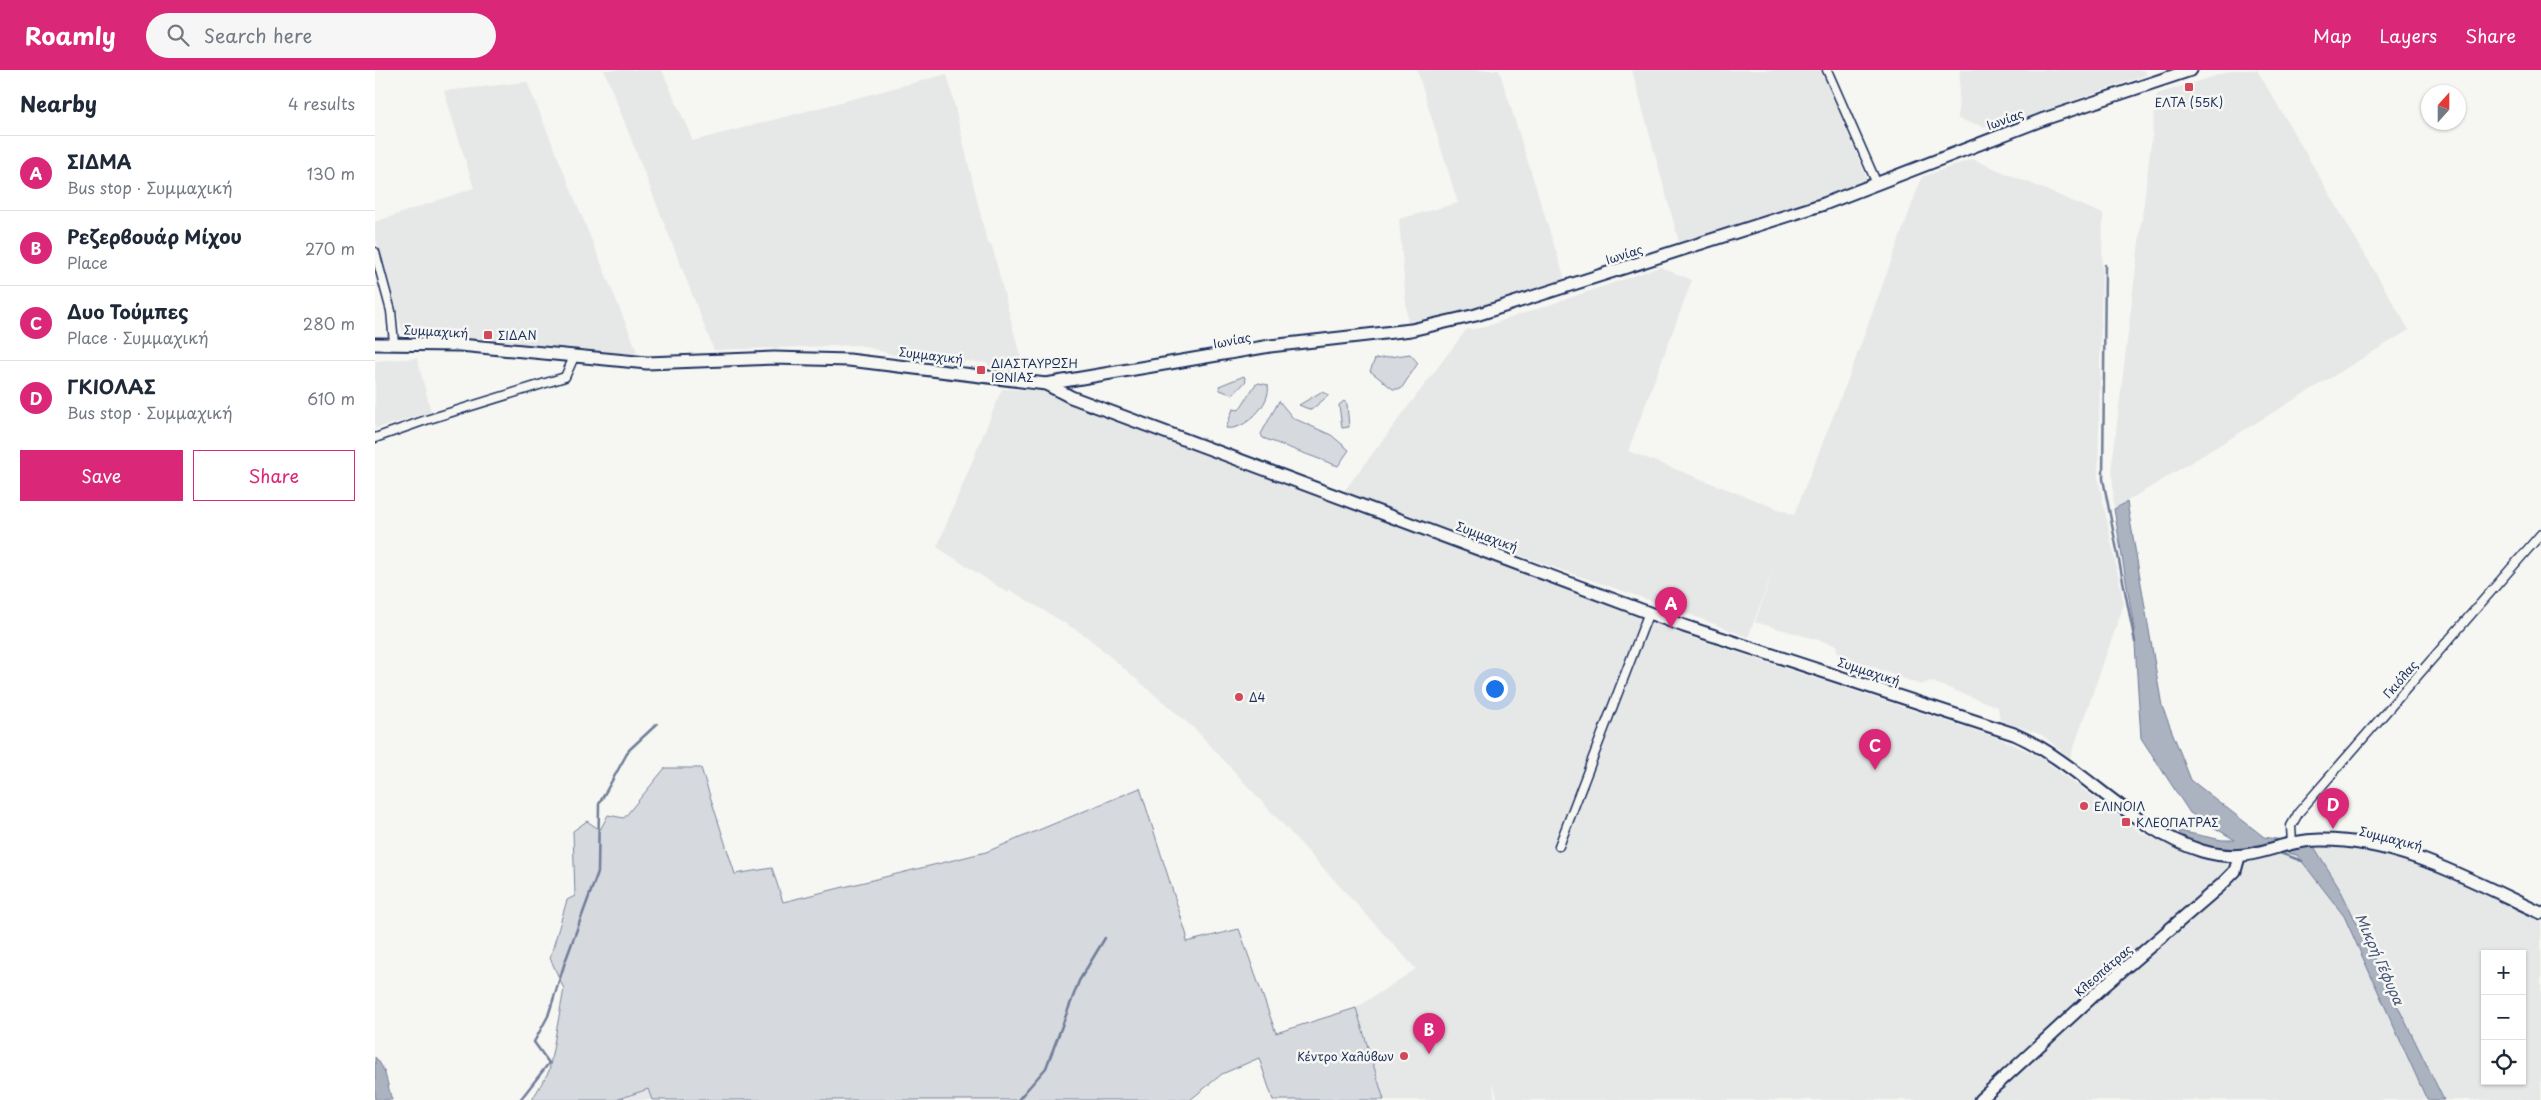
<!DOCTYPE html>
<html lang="en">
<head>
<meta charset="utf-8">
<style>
	:root { --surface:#fff; --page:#f6f6f7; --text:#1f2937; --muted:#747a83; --line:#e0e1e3; --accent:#db2777 }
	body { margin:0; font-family:"Playpen Sans",sans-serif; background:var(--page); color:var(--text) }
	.controls { position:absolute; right:15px; bottom:15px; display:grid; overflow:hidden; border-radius:0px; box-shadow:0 1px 4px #0004 }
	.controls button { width:45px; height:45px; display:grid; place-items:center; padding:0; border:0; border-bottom:1px solid var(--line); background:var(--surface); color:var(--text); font:25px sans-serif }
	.compass { position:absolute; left:2046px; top:15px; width:45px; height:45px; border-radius:50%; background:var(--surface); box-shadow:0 1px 4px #0004; rotate:21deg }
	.you { position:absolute; left:1119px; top:618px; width:18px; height:18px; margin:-12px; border:4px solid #fff; border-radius:50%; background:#1a73e8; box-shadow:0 0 0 8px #1a73e833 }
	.badge { display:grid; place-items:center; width:32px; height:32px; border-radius:50%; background:var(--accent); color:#fff; font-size:16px; font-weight:700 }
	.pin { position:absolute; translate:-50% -41px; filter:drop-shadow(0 1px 2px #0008) }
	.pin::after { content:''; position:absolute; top:26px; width:18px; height:15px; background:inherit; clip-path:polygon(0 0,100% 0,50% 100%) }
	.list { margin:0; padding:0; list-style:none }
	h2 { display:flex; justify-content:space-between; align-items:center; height:65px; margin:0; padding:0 20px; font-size:21px }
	h2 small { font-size:16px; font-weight:400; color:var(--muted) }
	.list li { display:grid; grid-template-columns:32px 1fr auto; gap:15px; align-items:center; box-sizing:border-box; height:75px; padding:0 20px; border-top:1px solid var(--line) }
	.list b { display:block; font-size:19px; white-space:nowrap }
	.list p { margin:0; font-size:16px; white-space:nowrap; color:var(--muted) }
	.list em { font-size:16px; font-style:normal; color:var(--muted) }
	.actions { display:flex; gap:10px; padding:15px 20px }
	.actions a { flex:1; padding:11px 0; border:1px solid var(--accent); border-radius:0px; text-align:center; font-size:18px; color:var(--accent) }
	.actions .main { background:var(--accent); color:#fff }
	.icon { flex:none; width:28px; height:28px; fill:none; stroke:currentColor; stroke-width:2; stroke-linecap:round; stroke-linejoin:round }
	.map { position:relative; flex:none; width:2166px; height:1030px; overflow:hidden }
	header { display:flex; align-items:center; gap:30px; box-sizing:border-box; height:70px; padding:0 25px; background:var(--accent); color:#fff }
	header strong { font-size:24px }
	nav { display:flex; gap:28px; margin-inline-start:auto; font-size:18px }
	.search { width:350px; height:45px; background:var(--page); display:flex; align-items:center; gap:12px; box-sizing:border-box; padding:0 18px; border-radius:28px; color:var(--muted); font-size:19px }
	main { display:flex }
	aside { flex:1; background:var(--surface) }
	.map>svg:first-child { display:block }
	.built { fill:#e6e7e7; fill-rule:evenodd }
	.green { fill:#d6d9dd; stroke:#78849e }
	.water { fill:#abb2c0; stroke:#717e99 }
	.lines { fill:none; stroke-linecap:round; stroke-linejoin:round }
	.stream { stroke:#717e99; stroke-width:2.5 }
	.street-casing { stroke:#1b2f5e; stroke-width:11 }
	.secondary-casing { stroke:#1b2f5e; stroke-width:15 }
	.street { stroke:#f6f6f2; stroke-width:8 }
	.secondary { stroke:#f6f6f2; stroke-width:11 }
	.poi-dot { fill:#d1495b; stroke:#f6f6f2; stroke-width:2 }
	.labels { text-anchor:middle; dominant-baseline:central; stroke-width:5; stroke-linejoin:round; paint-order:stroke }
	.poi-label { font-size:12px; fill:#1b2f5e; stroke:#f6f6f2; text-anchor:start }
	.street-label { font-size:12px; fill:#1b2f5e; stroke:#f6f6f2 }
	.water-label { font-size:14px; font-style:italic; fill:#46567b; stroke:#f6f6f2 }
</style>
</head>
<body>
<header>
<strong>Roamly</strong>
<div class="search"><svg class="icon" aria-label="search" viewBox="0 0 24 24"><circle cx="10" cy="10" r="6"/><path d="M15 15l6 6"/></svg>Search here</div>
<nav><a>Map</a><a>Layers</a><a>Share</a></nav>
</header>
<main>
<aside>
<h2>Nearby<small>4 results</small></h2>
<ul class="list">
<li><span class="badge">A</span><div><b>ΣΙΔΜΑ</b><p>Bus stop · Συμμαχική</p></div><em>130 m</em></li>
<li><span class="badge">B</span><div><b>Ρεζερβουάρ Μίχου</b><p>Place</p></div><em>270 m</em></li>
<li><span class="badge">C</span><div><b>Δυο Τούμπες</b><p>Place · Συμμαχική</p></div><em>280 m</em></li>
<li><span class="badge">D</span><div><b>ΓΚΙΟΛΑΣ</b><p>Bus stop · Συμμαχική</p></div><em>610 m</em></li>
</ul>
<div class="actions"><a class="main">Save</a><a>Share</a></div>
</aside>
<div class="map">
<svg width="2166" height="1030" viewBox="0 0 2166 1030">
	<rect width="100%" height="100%" fill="#f6f6f2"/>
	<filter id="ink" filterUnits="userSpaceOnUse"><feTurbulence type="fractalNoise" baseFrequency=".02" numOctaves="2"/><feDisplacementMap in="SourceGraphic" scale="10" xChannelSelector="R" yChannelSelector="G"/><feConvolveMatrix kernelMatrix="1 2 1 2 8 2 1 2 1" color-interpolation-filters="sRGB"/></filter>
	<g filter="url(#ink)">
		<g class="built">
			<polygon points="229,0 287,0 318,71 572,4 612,172 617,176 648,298 642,302 616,298 612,293 591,291 584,296 519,285 485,275 339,280"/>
			<polygon points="1042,0 1124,0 1190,210 1111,236 1033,257 1024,149 1083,133"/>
			<polygon points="1257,0 1446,0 1493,111 1417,139 1304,172"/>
			<polygon points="1585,0 1770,0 1771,5 1618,59 1583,49"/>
			<polygon points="1859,0 1882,0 2034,260 1739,439 1737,395 1782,24"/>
			<polygon points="152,12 262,281 259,284 29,266 0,166 0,152 99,118 69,21"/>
			<polygon points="1597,89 1728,144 1723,407 1749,534 1695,688 1667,665 1625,650 1623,637 1555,611 1546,615 1463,584 1461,575 1380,552 1401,493 1373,567 1311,543 1307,535 1299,531 1291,536 967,424 1091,260 1106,258 1285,197 1317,210 1253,381 1419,445 1475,304 1547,107"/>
			<polygon points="42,288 56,342 0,359 0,291"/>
			<path d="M 627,319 L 667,320 L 1324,570 L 1626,669 L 1665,687 L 1766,763 L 1835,791 L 1866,795 L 1929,776 L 1954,774 L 2019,785 L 2042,793 L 2166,848 L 2166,1030 L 1123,1030 L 1117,1011 L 1120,1030 L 1009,1030 L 981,938 L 1041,899 L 821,660 L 711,566 L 635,520 L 633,523 L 562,477 ZM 2110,884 L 2147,884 L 2147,1011 L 2110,1011 Z"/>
			<polygon points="273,1019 277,1030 241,1030"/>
		</g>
		<g class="green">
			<polygon points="1035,284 1043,293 1026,319 1018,319 995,301 1000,289"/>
			<polygon points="869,306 871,311 858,325 845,320 844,316"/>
			<path d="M 884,313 L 893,315 C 897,333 869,362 851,358 L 858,339 L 864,340 L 880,315 Z"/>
			<polygon points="946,322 953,324 953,326 936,340 924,335"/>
			<polygon points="904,331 918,348 956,365 974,380 963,396 888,368 886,364"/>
			<polygon points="969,331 972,334 974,357 967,358 964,335"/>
			<polygon points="290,698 326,698 360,804 397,798 408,832 611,782 765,718 812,866 811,872 864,859 901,963 981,938 1009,1030 898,1030 884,988 847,1004 815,1030 277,1030 273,1019 241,1030 157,1030 174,1001 189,919 175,888 192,830 200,826 198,761 212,751 225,760 233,745 249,748"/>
		</g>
		<g class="water">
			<path d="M 1752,432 L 1787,636 L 1816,710 L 1889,767 L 1938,775 L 1964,817 L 2069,1030 L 2052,1030 L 1969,846 L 1922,785 L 1880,775 C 1860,789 1826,776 1806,767 L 1804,761 L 1847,770 L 1860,770 L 1815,743 L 1766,668 L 1759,558 L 1739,439 Z"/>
			<path d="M 0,987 C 12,999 12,1015 17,1030 L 0,1030 Z"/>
		</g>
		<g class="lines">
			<g class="stream">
				<polyline points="1730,195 1728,409 1760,572"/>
				<polyline points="1905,783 1927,791"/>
				<polyline points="145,1030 174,993 159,972 173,946 190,892 223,802 224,734 254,680 282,654"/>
				<polyline points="643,1030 671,998 704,911 730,868"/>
			</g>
			<defs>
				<g id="street">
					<polyline points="1452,0 1502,114"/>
					<polyline points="0,182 16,241 19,273"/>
					<polyline points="0,368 51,350 190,307 199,287"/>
					<polyline points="1917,774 1916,756 1924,742 2166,464"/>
					<polyline points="1184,776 1274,542"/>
				</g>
				<g id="secondary">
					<path d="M 0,274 L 85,275 L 272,293 L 399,288 L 474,290 L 671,314 L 696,327 L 1309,556 L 1639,664 C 1707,694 1755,759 1827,781 C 1880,796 1899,770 1945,770 C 2024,769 2097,811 2166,843"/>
					<polyline points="671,314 895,276 1036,260 1101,245 1449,134 1669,49 1816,0"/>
					<polyline points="1605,1030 1729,916 1845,816 1860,801 1864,787"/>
				</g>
			</defs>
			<use href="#street" class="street-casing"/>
			<use href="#secondary" class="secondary-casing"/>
			<use href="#street" class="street"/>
			<use href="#secondary" class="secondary"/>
		</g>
	</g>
	<g class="poi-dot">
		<rect x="1809" y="12" width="10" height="10" rx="2.5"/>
		<rect x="108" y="260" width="10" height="10" rx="2.5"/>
		<rect x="601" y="295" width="10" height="10" rx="2.5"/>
		<circle cx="864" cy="627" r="5"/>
		<circle cx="1709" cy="736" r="5"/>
		<rect x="1746" y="747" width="10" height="10" rx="2.5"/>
		<circle cx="1029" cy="986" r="5"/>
	</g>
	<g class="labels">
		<g class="poi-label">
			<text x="1814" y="32" text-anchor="middle">ΕΛΤΑ (55Κ)</text>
			<text x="123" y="265">ΣΙΔΑΝ</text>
			<text x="616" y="293">ΔΙΑΣΤΑΥΡΩΣΗ<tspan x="616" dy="14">ΙΩΝΙΑΣ</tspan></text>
			<text x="874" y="627">Δ4</text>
			<text x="1719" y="736">ΕΛΙΝΟΙΛ</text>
			<text x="1761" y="752">ΚΛΕΟΠΑΤΡΑΣ</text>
			<text x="1019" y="986" text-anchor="end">Κέντρο Χαλύβων</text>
		</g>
		<g class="street-label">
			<text transform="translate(1630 49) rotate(-20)">Ιωνίας</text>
			<text transform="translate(1249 184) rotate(-18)">Ιωνίας</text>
			<text transform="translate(61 261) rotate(3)">Συμμαχική</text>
			<text transform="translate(857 270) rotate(-11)">Ιωνίας</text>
			<text transform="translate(556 285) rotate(7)">Συμμαχική</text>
			<text transform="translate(1112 466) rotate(20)">Συμμαχική</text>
			<text transform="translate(1494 601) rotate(18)">Συμμαχική</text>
			<text transform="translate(2025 609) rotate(-49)">Γκιόλας</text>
			<text transform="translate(2016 768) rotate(14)">Συμμαχική</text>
			<text transform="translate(1728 900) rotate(-41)">Κλεοπάτρας</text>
		</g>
		<g class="water-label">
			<text transform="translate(2005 889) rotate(66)">Μικρή Γέφυρα</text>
		</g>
	</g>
</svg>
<div class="controls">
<button>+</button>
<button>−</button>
<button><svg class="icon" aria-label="locate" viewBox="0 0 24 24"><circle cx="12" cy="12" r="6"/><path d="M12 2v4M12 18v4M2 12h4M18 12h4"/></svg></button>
</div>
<svg class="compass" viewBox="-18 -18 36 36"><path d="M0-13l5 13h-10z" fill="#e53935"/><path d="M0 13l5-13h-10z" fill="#747a83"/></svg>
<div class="you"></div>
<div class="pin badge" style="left:1296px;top:558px">A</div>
<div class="pin badge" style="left:1054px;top:984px">B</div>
<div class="pin badge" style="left:1500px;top:700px">C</div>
<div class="pin badge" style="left:1958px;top:759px">D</div>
</div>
</main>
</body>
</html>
